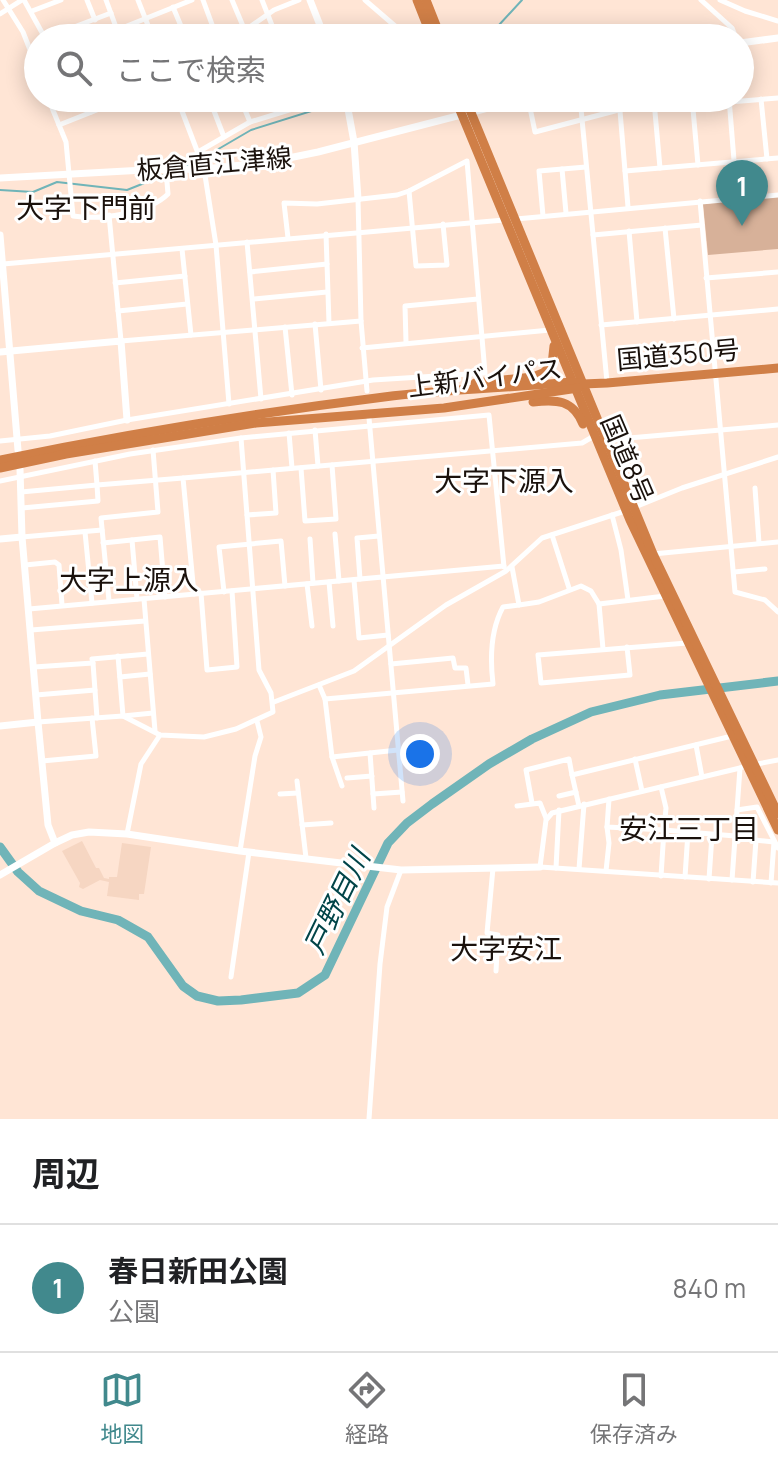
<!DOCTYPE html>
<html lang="ja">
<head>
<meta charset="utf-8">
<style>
	:root { --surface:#fff; --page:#f2f2f2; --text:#202124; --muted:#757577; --line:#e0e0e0; --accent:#41898d }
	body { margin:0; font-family:Manrope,"Noto Sans JP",sans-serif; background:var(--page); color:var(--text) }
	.you { position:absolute; left:420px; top:754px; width:28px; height:28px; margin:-20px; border:6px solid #fff; border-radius:50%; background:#1a73e8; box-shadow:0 0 0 12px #1a73e833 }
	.badge { display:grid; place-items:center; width:52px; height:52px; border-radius:50%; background:var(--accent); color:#fff; font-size:26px; font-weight:700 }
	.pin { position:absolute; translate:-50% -66px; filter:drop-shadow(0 2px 4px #0008) }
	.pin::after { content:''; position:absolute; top:42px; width:28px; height:24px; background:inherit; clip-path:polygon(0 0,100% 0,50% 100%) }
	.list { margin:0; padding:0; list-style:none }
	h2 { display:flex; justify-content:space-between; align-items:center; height:104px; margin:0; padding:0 32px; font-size:34px }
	h2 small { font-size:26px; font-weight:400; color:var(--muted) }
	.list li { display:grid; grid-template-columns:52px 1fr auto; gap:24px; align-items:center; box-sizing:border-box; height:128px; padding:0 32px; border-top:2px solid var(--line) }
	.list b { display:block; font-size:30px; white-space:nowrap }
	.list p { margin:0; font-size:26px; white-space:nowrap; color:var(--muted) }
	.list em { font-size:26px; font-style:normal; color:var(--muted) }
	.icon { flex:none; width:44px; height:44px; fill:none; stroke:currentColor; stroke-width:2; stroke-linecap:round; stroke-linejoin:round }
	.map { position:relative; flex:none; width:778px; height:1119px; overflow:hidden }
	.search { position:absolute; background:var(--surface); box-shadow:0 4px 20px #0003; left:24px; right:24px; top:24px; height:88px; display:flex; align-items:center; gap:20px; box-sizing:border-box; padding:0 28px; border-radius:44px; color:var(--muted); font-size:30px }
	.sheet { height:232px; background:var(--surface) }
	nav { display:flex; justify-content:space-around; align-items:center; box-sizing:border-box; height:112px; border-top:2px solid var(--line); background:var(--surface); font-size:22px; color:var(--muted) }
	nav a { display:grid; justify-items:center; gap:4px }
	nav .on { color:var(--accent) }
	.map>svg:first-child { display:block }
	.built { fill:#f6d6c2 }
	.green { fill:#d7b199 }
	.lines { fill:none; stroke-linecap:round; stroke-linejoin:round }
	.stream { stroke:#70b4b8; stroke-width:2 }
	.river { stroke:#70b4b8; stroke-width:9 }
	.street { stroke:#fff; stroke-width:5 }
	.secondary { stroke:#fff; stroke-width:7 }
	.highway { stroke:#d07f47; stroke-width:9 }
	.labels { text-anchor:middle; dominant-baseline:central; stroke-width:6; stroke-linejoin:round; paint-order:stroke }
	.street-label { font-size:26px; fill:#1a110c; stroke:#fff }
	.neighbourhood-label { font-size:28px; fill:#1a110c; stroke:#fff }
	.water-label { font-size:28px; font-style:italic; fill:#014448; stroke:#fff }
</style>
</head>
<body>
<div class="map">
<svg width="778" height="1119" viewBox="0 0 778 1119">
	<rect width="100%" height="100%" fill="#ffe5d5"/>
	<polygon class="built" points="82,841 96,868 99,868 104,878 109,879 109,877 117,877 122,843 151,847 144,894 139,894 139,900 107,896 109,882 100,880 83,889 79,887 80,883 62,851"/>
	<polygon class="green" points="778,196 778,249 708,255 703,204"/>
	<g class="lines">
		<g class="stream">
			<polyline points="487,38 522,0"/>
			<polyline points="203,158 251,130 353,98"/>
			<polyline points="185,167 198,161"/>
			<polyline points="0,190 33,192 57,182 127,190 172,172"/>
		</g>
		<polyline class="river" points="0,847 18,872 39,891 81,911 118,920 148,937 183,986 197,996 218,1001 241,1000 298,993 325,975 388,843 407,823 432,804 489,764 532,739 591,712 660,695 778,681"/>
		<g class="street">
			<polyline points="3,0 23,32 38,70"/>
			<polyline points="24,0 45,38 111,13"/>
			<polyline points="87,0 95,20"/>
			<polyline points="106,0 120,38"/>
			<polyline points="138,0 153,38"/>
			<polyline points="203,0 217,38"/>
			<polyline points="232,0 248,38"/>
			<polyline points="262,0 277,38"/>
			<polyline points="365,0 409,38"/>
			<polyline points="701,0 732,28 736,38"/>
			<polyline points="720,0 745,11 778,21"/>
			<polyline points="173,7 186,38"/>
			<polyline points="32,11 61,0"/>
			<polyline points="0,14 22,0"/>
			<polyline points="97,38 192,0"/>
			<polyline points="234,38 274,10 299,0"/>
			<path d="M 48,98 L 66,142 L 73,216 C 100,220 148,214 168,194 L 166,170"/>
			<polyline points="86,98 91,112"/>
			<polyline points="177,98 204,169 216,245 229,404"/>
			<polyline points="209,98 224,137"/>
			<polyline points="240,98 250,122"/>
			<polyline points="271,98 277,113"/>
			<polyline points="528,98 535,132 664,98"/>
			<polyline points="580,98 607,382"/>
			<polyline points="692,98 698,165"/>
			<polyline points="729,98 737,198"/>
			<polyline points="761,99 767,159"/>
			<polyline points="654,101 660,168"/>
			<polyline points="729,102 778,98"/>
			<polyline points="620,111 628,207"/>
			<polyline points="59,125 127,98"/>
			<polyline points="198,152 250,122 328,98"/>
			<polyline points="562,169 566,213"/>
			<polyline points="625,171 778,158"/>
			<polyline points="409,191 416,266 447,265 443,224"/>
			<polyline points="358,199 361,321 367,391"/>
			<polyline points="700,201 735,592 765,600 778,612"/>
			<polyline points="109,215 121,341 361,321"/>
			<polyline points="543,216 539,171 586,167"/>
			<polyline points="516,219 778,195"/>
			<polyline points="665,228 674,319"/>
			<polyline points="629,231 637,322"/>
			<polyline points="326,234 329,323"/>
			<polyline points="593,235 702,225"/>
			<polyline points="247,242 261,399"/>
			<polyline points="182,249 191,335"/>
			<polyline points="3,264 504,220"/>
			<polyline points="250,272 327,264"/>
			<polyline points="706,278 778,272"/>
			<polyline points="115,283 185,276"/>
			<polyline points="253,299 327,292"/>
			<polyline points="118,311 187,304"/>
			<polyline points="315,324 321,390"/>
			<polyline points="601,325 778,309"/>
			<polyline points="285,327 292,395"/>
			<polyline points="406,342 405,306 478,299"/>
			<polyline points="362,348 550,330"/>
			<polyline points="369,418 403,801"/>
			<polyline points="315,430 318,466"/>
			<polyline points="289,433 292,468"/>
			<polyline points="241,438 489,415 504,567"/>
			<polyline points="606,440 778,425"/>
			<polyline points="0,441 50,436 127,420 373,380 485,373 467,161 409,191 397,195 317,204 284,203 288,238"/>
			<polyline points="95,461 97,485 183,478"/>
			<polyline points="301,468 305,521 336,519 332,465"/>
			<polyline points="0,481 130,454 241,438 259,670 271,693 273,712 236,729 204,737 160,735 123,716 38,722"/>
			<polyline points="755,488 759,543"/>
			<polyline points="21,492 97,485 98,501 22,508"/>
			<polyline points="247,515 276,513 273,470"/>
			<polyline points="612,515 621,550 628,600"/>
			<polyline points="85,532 92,603"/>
			<polyline points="335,534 339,581"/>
			<polyline points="552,535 569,588"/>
			<polyline points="22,537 102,530"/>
			<polyline points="310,539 313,583"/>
			<polyline points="132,540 137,599"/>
			<polyline points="103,543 160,537 165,597"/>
			<polyline points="653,554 778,542"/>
			<polyline points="25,565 55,562 59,565 62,605"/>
			<polyline points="734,572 765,569"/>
			<polyline points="360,579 357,538 379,536"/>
			<polyline points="354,580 359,638 388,635"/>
			<polyline points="329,582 333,626"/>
			<polyline points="307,584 312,626"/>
			<polyline points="224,592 219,547 281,541 285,586"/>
			<polyline points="201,593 207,670 237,667 232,591"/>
			<polyline points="194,594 183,478 582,443 594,436"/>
			<polyline points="144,599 155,731"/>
			<polyline points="109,601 101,518 158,512 153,450"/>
			<polyline points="519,605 539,602 581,586 591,591 599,604"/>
			<polyline points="29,609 504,566"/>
			<polyline points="31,630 145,621"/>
			<polyline points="627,647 630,675 541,683 538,655 687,643"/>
			<polyline points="603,649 599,604 665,596"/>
			<polyline points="118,656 123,716 153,713"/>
			<polyline points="93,663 97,718"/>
			<polyline points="391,664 453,658 455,668 466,668 468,685"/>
			<polyline points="34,667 93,663 92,659 148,654"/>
			<polyline points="120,677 150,674"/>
			<path d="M 319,685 L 325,699 L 493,684 C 490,659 491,629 503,607 L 519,605 L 512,567"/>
			<polyline points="36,695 95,690"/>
			<polyline points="325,699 332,757 342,786"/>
			<polyline points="274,702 354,671 446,605 506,571 542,538 625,511 682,488 778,457"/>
			<polyline points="696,745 702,777"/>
			<polyline points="370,753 374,808"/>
			<polyline points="332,757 398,750"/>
			<polyline points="635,759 642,791"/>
			<polyline points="42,761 96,756 92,718"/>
			<polyline points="752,765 778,760"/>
			<polyline points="740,768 552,813 546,820 540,867 778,883"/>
			<polyline points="347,778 372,776"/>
			<polyline points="297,781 306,858"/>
			<polyline points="661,787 666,808 664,830 735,836"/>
			<polyline points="280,794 298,793"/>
			<polyline points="373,794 402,792"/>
			<polyline points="559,796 576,792"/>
			<polyline points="609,799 607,827 664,830 661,876"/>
			<polyline points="532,803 526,770 569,759 572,775"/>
			<polyline points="517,806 540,803 546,818"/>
			<polyline points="579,806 572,775 732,736"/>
			<polyline points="737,810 757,807 778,848"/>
			<polyline points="302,825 331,823"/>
			<polyline points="127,834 141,764 160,735"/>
			<polyline points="735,838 774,842 771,883"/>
			<polyline points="240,851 255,756 261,737 257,721"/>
			<polyline points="493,868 487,933 498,935 496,971"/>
			<polyline points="556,868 559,810"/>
			<polyline points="579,869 584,804"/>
			<polyline points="606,871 609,843 607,827"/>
			<polyline points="685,877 688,832"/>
			<polyline points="709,879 712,835"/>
			<polyline points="732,880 740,768 743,767"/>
			<polyline points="753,882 756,840"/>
			<polyline points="231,977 249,852"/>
			<polyline points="369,1119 380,964 387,907 401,870"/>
		</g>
		<g class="secondary">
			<polyline points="310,0 325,38"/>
			<polyline points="740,43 778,38"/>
			<polyline points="346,98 354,142 358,199"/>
			<polyline points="0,178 144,170 204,169 269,162 318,152 527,98"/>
			<polyline points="0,235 18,450"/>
			<polyline points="0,352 121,341 127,420"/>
			<polyline points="20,469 22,537 38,722 48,825 55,843"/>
			<polyline points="0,539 22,537"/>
			<polyline points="0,726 38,722"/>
			<polyline points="0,875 55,843 72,835 89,832 127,834 240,851 401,870 540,867"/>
		</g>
		<g class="highway">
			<polyline points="417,0 432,38"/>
			<polyline points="426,0 441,38"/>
			<polyline points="455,98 630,520 778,830"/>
			<polyline points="465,98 653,554 778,814"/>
			<polyline points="475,383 533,377 543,373 552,365 554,346"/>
			<path d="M 533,402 C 557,399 573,400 583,424"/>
			<path d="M 0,460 C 127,434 256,413 384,397 C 447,389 510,388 572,382 L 583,384 L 607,383 L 778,368"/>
			<polyline points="0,468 66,454 256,423 444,408 578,388"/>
		</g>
	</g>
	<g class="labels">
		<g class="street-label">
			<text transform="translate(214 163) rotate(-5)">板倉直江津線</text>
			<text transform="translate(678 354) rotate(-5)">国道350号</text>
			<text transform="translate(485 377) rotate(-7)">上新バイパス</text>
			<text transform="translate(628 459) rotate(67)">国道8号</text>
		</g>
		<g class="neighbourhood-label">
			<text x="86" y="207">大字下門前</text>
			<text x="504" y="480">大字下源入</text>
			<text x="129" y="579">大字上源入</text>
			<text x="689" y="828">安江三丁目</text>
			<text x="506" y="948">大字安江</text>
		</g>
		<g class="water-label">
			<text transform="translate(336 901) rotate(-64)">戸野目川</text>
		</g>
	</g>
</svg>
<div class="you"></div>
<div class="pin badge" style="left:742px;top:226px">1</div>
<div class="search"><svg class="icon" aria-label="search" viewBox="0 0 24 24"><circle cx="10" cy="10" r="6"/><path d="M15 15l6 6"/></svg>ここで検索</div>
</div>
<section class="sheet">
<h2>周辺<small></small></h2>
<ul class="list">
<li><span class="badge">1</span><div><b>春日新田公園</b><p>公園</p></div><em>840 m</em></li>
</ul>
</section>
<nav>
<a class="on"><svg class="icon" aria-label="map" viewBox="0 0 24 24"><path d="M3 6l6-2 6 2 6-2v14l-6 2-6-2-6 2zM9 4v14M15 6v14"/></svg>地図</a>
<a><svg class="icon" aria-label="directions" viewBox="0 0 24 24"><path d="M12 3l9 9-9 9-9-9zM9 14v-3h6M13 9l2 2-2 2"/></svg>経路</a>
<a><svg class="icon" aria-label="saved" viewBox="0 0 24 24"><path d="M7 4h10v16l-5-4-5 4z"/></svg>保存済み</a>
</nav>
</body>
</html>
